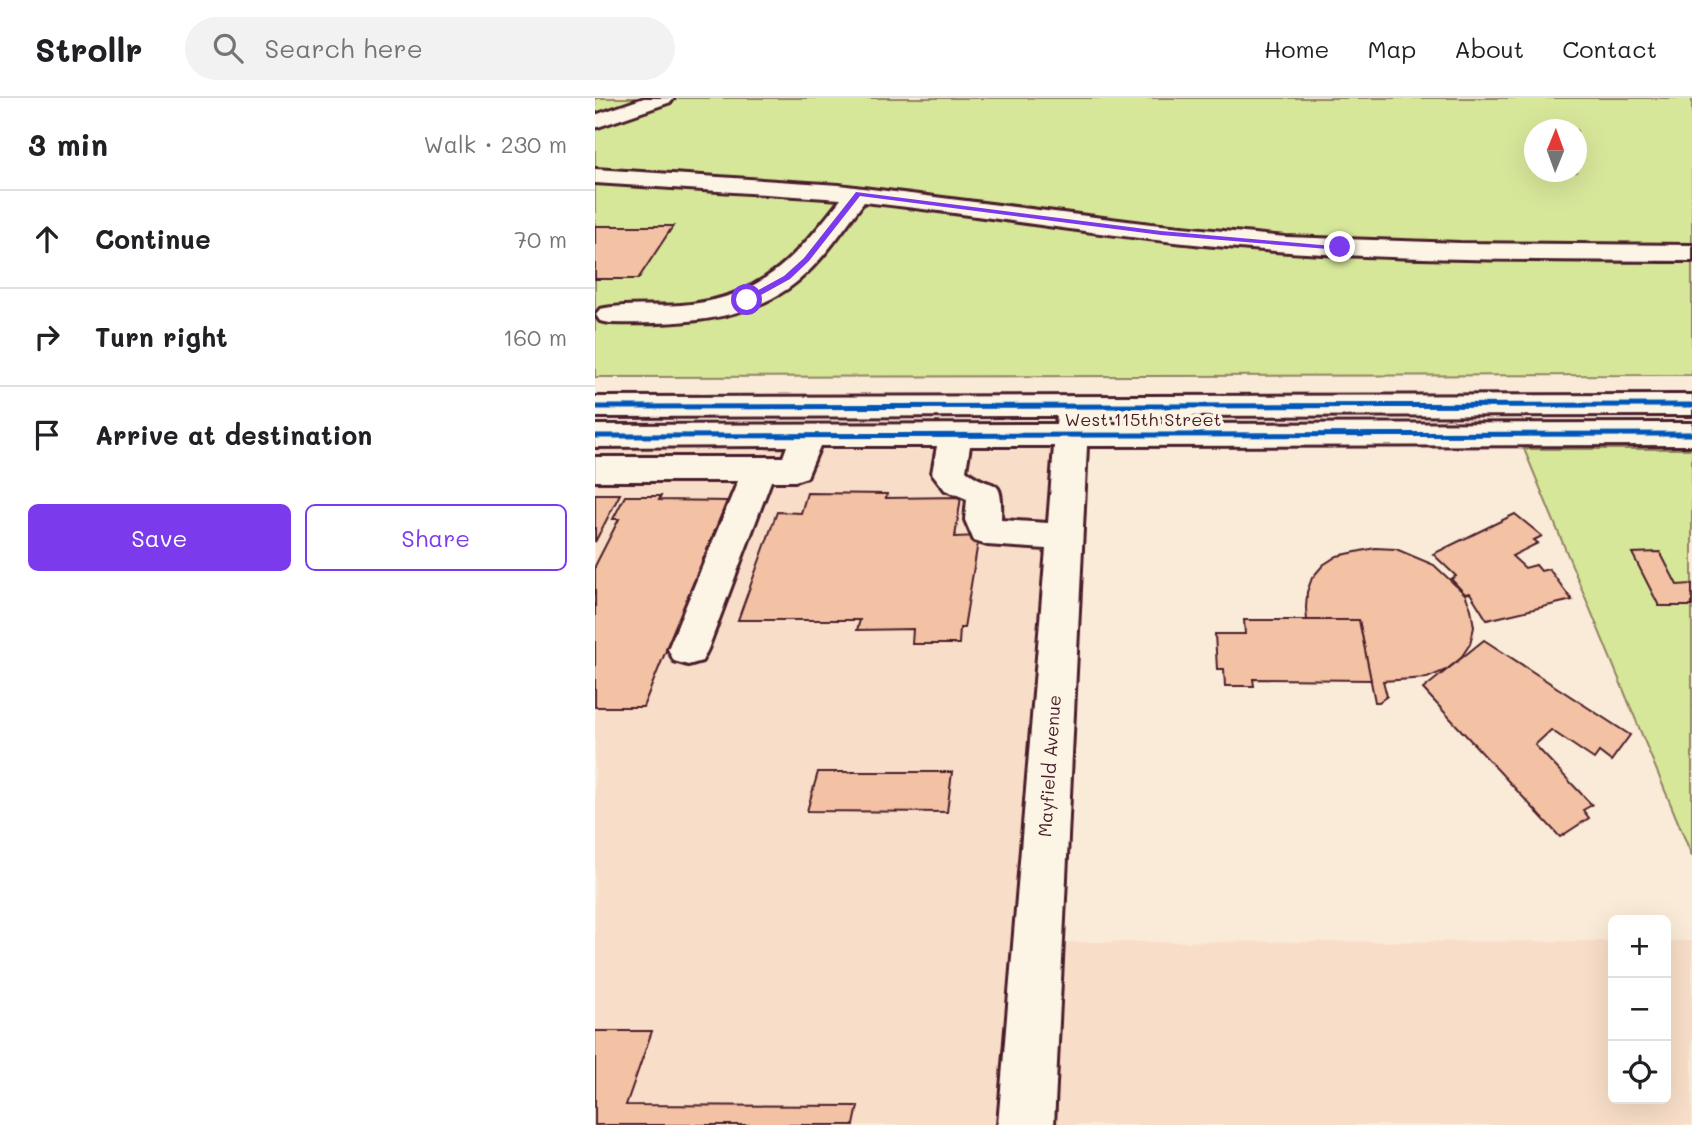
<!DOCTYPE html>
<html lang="en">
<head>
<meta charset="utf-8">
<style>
	:root { --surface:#fff; --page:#f2f2f2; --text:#202124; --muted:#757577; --line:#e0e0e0; --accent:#7c3aed }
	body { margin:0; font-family:Mali,sans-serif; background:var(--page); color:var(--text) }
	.controls { position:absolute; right:21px; bottom:21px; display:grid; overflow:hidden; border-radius:10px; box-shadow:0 7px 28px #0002 }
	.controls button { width:63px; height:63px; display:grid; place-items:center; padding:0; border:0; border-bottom:2px solid var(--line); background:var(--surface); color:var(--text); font:35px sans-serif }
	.compass { position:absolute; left:929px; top:21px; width:63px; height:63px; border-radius:50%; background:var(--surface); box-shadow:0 7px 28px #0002; rotate:1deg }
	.stop { position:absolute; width:21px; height:21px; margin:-16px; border:5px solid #7c3aed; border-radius:50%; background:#fff }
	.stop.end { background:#7c3aed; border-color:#fff; box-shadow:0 2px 7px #0008 }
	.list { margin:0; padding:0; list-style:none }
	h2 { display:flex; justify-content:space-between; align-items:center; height:91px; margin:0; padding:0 28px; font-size:30px }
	h2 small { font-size:23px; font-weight:400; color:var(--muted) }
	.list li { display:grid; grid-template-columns:46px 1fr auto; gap:21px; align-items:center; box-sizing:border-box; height:98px; padding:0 28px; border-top:2px solid var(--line) }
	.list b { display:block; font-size:26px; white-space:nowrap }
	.list em { font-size:23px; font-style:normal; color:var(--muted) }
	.actions { display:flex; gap:14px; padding:21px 28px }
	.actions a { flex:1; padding:16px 0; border:2px solid var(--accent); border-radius:10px; text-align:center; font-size:24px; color:var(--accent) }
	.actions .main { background:var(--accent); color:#fff }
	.icon { flex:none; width:38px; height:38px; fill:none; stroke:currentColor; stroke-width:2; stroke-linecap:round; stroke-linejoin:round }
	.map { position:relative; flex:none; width:1097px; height:1027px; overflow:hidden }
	header { display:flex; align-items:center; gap:42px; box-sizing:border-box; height:98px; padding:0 35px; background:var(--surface); border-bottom:2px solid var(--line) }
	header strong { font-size:33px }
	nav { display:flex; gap:38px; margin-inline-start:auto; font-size:24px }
	.search { width:490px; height:63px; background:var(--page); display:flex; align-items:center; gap:18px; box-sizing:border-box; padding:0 24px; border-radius:38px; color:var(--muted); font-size:26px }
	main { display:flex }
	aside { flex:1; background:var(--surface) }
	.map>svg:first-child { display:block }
	.built { fill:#f8dec8 }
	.green { fill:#d7e79a; stroke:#908362; stroke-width:2; fill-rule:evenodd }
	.building { fill:#f3c1a3; stroke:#4a1f2b; stroke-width:2 }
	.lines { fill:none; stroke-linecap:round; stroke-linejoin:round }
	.minor-casing { stroke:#4a1f2b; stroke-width:6 }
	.minor { fill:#fcf5e5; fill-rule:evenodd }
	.cycleway-casing { stroke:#fcf5e5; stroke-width:9 }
	.cycleway { stroke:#0057b8; stroke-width:5 }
	.route { fill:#7c3aed }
	.labels { text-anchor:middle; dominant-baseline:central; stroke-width:7; stroke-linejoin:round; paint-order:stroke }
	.street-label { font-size:18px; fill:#4a1f2b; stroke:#fcf5e5 }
</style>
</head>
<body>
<header>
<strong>Strollr</strong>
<div class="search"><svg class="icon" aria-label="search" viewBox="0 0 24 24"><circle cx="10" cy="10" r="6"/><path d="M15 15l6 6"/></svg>Search here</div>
<nav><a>Home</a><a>Map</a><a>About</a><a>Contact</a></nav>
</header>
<main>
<aside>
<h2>3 min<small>Walk · 230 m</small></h2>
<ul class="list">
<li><svg class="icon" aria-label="ahead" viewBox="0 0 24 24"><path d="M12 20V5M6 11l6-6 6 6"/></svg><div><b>Continue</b></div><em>70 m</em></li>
<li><svg class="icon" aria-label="right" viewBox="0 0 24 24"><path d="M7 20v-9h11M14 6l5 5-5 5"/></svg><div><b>Turn right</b></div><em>160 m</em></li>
<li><svg class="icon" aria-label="arrive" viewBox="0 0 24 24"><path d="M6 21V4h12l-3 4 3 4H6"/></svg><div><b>Arrive at destination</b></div></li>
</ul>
<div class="actions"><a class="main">Save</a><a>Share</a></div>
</aside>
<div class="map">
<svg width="1097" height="1027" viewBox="0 0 1097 1027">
	<rect width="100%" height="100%" fill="#faebd8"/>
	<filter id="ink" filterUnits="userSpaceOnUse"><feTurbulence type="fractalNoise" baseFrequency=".0143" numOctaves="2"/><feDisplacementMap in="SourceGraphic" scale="14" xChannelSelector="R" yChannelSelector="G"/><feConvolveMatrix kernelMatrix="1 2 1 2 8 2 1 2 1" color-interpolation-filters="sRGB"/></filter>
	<g filter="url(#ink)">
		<polygon class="built" points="0,352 491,352 463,844 1018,843 1018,1001 1071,1001 1071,843 1097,843 1097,1027 0,1027"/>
		<g class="green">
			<path d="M 0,0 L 1097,0 L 1097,277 L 0,279 ZM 940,32 L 982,32 L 982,74 L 940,74 Z"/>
			<polygon points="929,351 1097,351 1097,758"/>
		</g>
		<g class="building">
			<polygon points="0,128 78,128 43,181 0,181"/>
			<polygon points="212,395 292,396 291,400 366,399 360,439 384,438 369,530 365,530 364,546 317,546 318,531 262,532 265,522 143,522 182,414 206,415"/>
			<polygon points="0,396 25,396 0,444"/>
			<polygon points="30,398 66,398 64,402 132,403 48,609 0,609 0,468 24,421 18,421"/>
			<polygon points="920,416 947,438 939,442 943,445 917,458 930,470 941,467 946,473 954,471 977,502 892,522 875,495 870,496 856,481 861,478 838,456"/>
			<polygon points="780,450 801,451 839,467 870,496 876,511 879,529 875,546 865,561 851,572 832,580 788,583 792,598 784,604 780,604 764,522 712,522 711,510 712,494 717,480 728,467 742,458"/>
			<polygon points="1065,454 1082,487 1097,486 1097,508 1064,508 1037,455"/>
			<polygon points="649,522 764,522 776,582 658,581 659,588 630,588 629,571 622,571 620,536 650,536"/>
			<polygon points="889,542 1035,637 1016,663 1004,654 999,661 956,632 940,647 997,707 988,712 994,720 965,739 828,591"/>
			<polygon points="223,674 357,674 352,714 212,713"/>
			<polygon points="0,933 57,933 31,1007 263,1008 259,1027 0,1027"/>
		</g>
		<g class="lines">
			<defs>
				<g id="minor">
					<polygon points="49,0 79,0 76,4 0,30 0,17"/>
					<path d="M 0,71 L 244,87 L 556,126 L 691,139 L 865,145 L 1097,147 L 1097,163 C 942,162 786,163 632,149 C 510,139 390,117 269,104 C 249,130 230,160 204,182 C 152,226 80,226 15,225 L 5,223 L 1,217 L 5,211 C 31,205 60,209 86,207 C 166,201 199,161 246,101 L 0,85 Z"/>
					<path d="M 1097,297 L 1097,317 L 494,318 L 493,326 L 1097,325 L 1097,347 L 492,348 L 459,1027 L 403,1027 L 451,451 L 392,447 L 379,443 L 370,422 L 372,401 L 350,392 L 337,375 L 342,348 L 225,348 L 212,379 L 200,383 L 176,383 L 113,551 L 107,563 L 93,567 L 79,563 L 73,551 L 143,383 L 0,383 L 0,359 L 188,359 L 192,348 L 0,349 L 0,327 L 461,326 L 462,318 L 0,319 L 0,299 ZM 375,348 L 459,348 L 453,425 L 406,422 C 408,372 399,396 371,372 Z"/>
				</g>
			</defs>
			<use href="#minor" class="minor-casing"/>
			<use href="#minor" class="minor"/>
			<defs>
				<g id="cycleway">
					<polyline points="0,309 1097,307"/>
					<polyline points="0,338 1097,336"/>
				</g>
			</defs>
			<use href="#cycleway" class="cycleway-casing"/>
			<use href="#cycleway" class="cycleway"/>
		</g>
	</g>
	<polygon class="route" points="261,94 566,133 749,149 745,152 566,137 265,98 214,163 195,181 155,203 149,203 149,200 189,178 209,160"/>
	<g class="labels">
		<g class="street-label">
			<text x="548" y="321">West 115th Street</text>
			<text transform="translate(454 668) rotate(-86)">Mayfield Avenue</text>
		</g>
	</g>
</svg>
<div class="controls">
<button>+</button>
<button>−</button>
<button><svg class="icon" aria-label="locate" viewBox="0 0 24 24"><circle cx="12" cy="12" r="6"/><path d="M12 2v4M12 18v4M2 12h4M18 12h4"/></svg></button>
</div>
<svg class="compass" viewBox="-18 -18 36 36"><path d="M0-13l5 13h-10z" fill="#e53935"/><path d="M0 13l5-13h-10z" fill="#757577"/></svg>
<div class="stop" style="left:152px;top:202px"></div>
<div class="stop end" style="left:745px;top:149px"></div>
</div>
</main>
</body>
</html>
